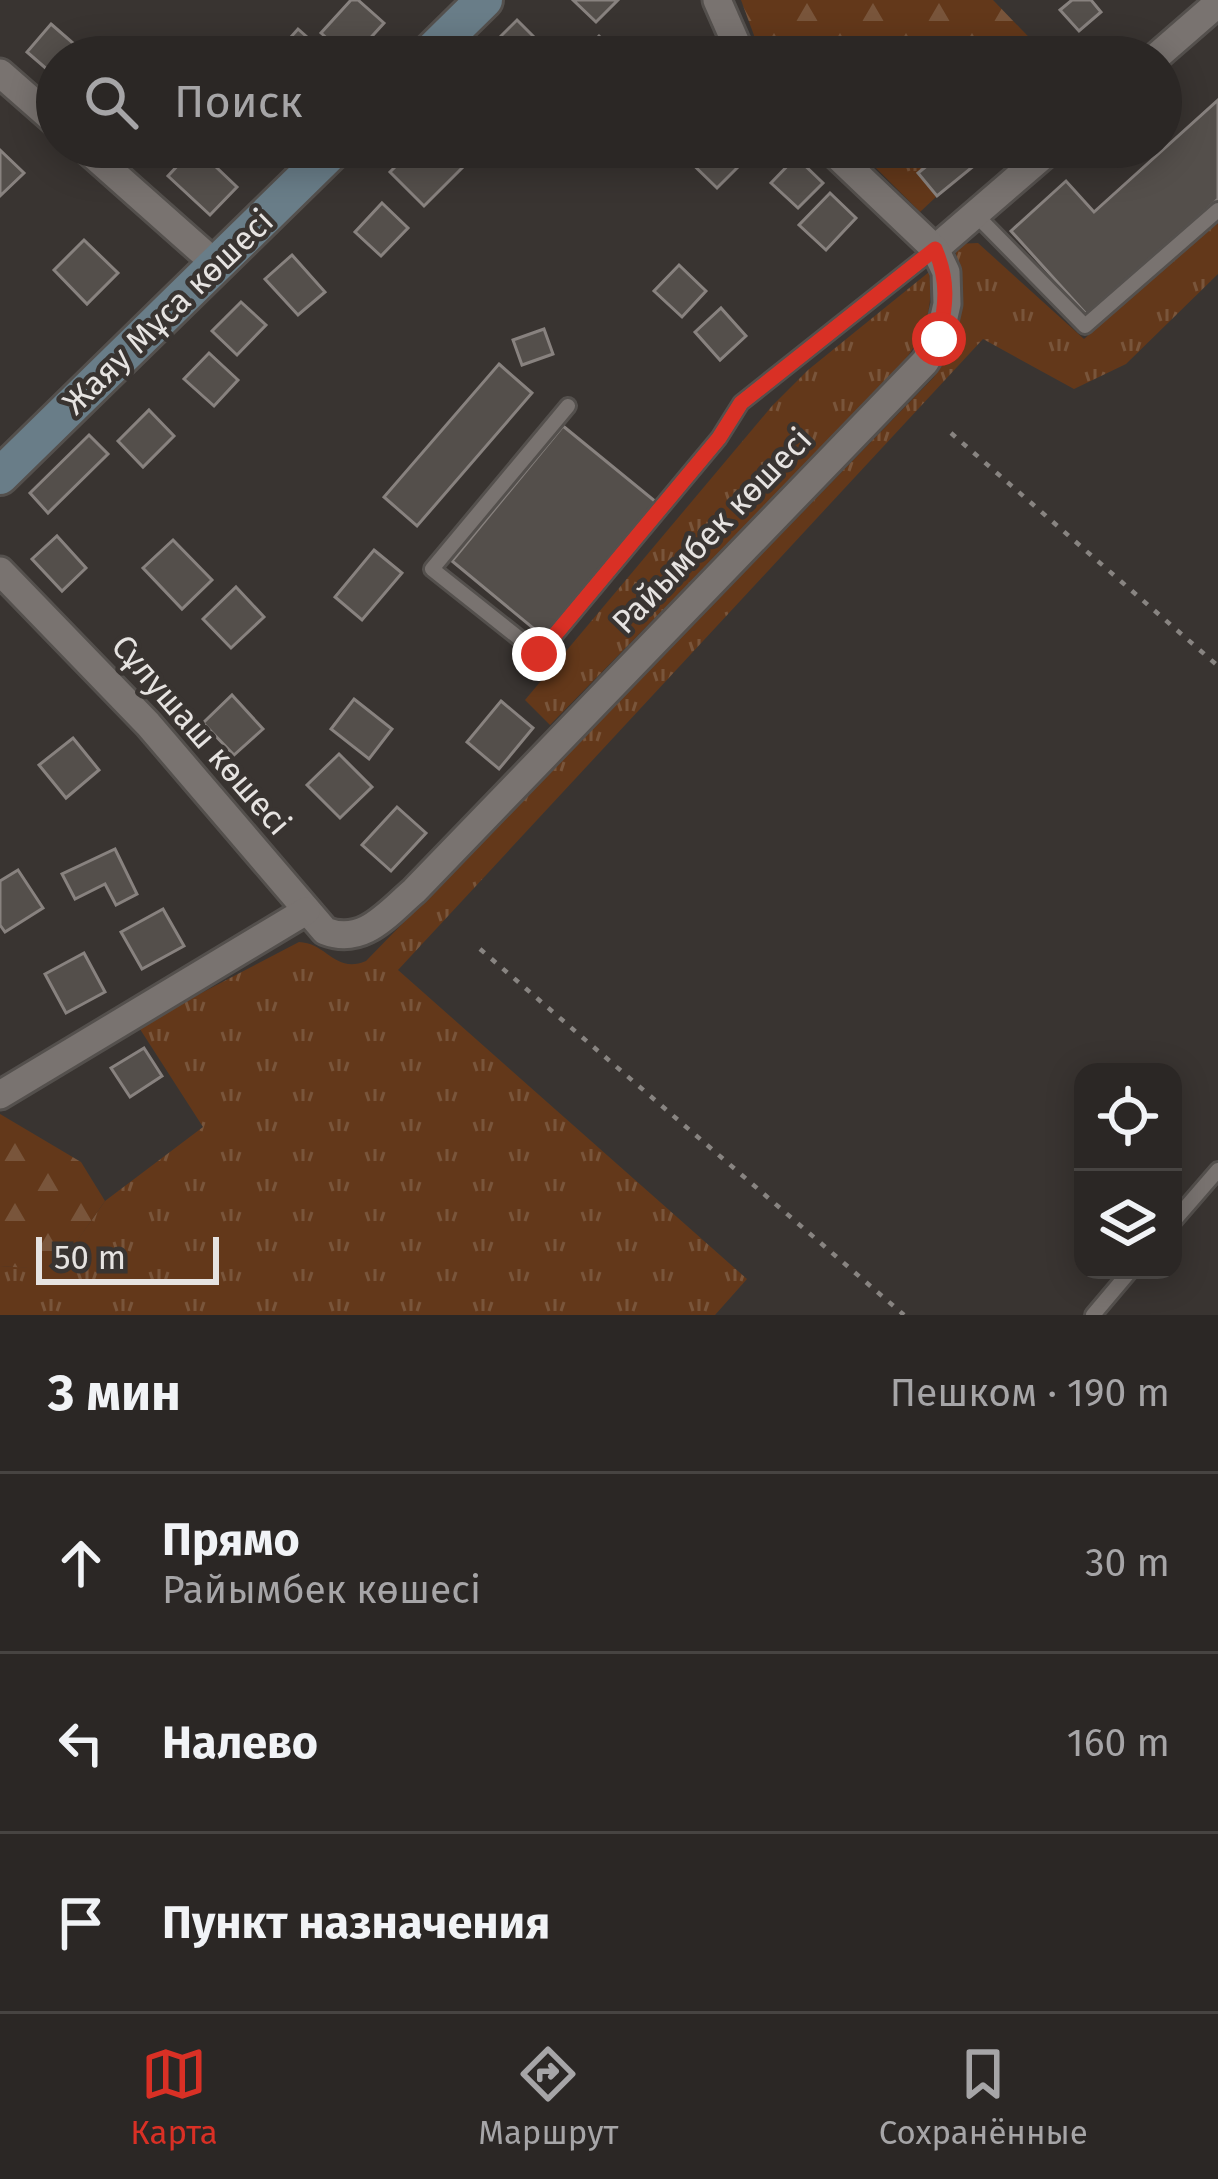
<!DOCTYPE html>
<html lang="ru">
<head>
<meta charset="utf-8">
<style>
	:root { --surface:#2b2725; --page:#373332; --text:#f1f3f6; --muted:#a6a5a7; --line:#474442; --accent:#d93025 }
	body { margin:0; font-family:"Fira Sans",sans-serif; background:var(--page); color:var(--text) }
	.controls { position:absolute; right:36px; bottom:36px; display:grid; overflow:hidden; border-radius:24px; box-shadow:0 6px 30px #0003 }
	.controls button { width:108px; height:108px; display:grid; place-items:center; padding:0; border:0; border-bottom:3px solid var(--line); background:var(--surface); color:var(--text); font:60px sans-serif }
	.scale { position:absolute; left:36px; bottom:30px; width:183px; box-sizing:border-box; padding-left:12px; border:6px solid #e6e3e1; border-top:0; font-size:33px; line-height:42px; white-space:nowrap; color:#e6e3e1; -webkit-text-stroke:9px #393431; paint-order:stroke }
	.stop { position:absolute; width:36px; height:36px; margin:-27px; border:9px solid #d93025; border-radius:50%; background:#fff }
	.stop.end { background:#d93025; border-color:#fff; box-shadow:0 3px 12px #0008 }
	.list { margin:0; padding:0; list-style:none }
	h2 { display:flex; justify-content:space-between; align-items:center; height:156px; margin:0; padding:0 48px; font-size:51px }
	h2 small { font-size:39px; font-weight:400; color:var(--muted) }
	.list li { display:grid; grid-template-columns:78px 1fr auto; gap:36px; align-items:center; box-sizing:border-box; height:180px; padding:0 48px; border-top:3px solid var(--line) }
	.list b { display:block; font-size:45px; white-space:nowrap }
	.list p { margin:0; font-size:39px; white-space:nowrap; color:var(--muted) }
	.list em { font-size:39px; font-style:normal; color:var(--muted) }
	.icon { flex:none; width:66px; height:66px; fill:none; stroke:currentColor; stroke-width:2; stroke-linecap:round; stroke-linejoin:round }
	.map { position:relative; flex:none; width:1218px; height:1315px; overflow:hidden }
	.search { position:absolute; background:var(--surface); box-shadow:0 6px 30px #0003; left:36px; right:36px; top:36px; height:132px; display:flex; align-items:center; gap:30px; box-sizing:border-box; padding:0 42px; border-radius:66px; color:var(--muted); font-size:45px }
	.sheet { height:696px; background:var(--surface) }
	nav { display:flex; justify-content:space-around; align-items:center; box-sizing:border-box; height:168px; border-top:3px solid var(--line); background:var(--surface); font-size:33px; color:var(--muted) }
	nav a { display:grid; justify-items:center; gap:6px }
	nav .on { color:var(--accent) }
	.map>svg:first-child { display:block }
	.grass { fill:url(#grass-tufts) }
	.forest { fill:url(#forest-firs) }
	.building { fill:#544f4b; stroke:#88827f; stroke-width:3 }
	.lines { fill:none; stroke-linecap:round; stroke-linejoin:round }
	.lane-casing { stroke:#54504d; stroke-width:20 }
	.street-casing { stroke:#54504d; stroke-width:33 }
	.secondary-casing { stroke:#54504d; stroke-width:42 }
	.path { stroke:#888481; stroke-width:4.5; stroke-dasharray:6 9; stroke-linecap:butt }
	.lane { stroke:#797370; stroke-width:14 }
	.street { stroke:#797370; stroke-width:27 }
	.secondary { stroke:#697d88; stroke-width:36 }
	.route { stroke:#d93025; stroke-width:15 }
	.labels { text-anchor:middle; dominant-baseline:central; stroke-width:9; stroke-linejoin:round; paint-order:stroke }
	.street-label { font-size:33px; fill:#e6e3e1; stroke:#393431 }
</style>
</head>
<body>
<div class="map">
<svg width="1218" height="1315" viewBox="0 0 1218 1315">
	<defs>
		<pattern id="grass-tufts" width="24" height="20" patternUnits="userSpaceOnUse" patternTransform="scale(3)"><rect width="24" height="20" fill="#63381a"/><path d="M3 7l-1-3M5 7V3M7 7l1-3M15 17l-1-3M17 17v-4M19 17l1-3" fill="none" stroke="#79553b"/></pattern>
		<pattern id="forest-firs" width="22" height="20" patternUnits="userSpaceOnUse" patternTransform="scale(3)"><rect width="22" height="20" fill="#63381a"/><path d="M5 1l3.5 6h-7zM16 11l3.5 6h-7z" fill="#79553b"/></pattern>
	</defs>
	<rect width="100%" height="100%" fill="#393431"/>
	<g class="grass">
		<polygon points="855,147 950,147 937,196 920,212"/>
		<path d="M 1218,221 L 1218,274 L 1126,364 L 1074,389 L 983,339 L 398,970 L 747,1279 L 715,1315 L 0,1315 L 0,1266 L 57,1269 L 105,1201 L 203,1127 L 138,1026 L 299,942 C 327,943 335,974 366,961 L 934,377 C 967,332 961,297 955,244 L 978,243 L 1084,339 Z"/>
		<path d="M 929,272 C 935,314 921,341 895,373 L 550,725 L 525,700 L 772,406 L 808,370 Z"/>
	</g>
	<g class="forest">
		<polygon points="741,0 993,0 1048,57 762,57"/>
		<polygon points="0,1114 81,1162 105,1201 57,1270 0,1266"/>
	</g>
	<g class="building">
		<polygon points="351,0 358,0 384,23 353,57 348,57 321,33"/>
		<polygon points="573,0 618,0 596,22"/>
		<polygon points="1072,0 1091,0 1101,12 1079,31 1060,10"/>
		<polygon points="517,20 554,57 502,57 491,46"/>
		<polygon points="51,24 88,56 57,57 57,78 27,52"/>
		<polygon points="298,29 325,53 322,57 275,55"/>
		<polygon points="599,36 621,57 578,57"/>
		<polygon points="1218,100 1218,199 1088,316 1011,231 1066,181 1094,212"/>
		<polygon points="195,147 237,187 210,215 168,176"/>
		<polygon points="415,147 483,147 424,206 390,172"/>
		<polygon points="675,147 758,147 717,188"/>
		<polygon points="950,147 997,147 937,196 918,173"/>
		<polygon points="0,150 24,173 0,196"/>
		<polygon points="796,157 823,183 798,208 771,183"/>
		<polygon points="830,193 856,218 826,250 799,225"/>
		<polygon points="382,203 408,228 381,256 355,232"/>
		<polygon points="84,240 118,273 87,304 54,270"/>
		<polygon points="292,255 325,292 298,315 265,279"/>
		<polygon points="679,265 706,291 682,317 654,291"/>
		<polygon points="241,302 266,325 237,355 212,331"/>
		<polygon points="721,308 746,336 720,360 695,332"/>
		<polygon points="544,329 553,354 522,365 513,340"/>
		<polygon points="209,353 238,380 214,406 184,379"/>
		<polygon points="499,364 532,393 417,526 384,497"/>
		<polygon points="149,410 174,436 143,467 118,441"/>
		<polygon points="563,426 656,502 545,638 452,561"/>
		<polygon points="89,435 108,454 48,513 30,493"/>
		<polygon points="57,536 86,568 62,591 32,559"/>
		<polygon points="173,540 212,580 182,609 143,568"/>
		<polygon points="374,550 402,573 362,620 335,597"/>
		<polygon points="236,587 264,617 231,648 203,619"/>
		<polygon points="232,695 263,729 234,755 203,723"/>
		<polygon points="354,699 392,729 369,759 331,729"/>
		<polygon points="501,701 533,728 499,769 467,742"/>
		<polygon points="73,738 99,770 66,798 39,765"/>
		<polygon points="339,754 372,787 340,818 307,785"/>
		<polygon points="397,807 426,833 391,871 362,845"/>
		<polygon points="115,849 137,894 116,905 105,884 75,899 62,874"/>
		<polygon points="18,870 43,908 5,932 0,925 0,881"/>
		<polygon points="163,909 184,946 142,969 121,932"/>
		<polygon points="84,953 105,992 66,1013 45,974"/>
		<polygon points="144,1048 162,1076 130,1097 111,1068"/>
	</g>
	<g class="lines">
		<defs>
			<g id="lane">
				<polyline points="975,214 1085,326 1218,210"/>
				<polyline points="568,406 432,569 539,654 719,438 741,403 935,249"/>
				<polyline points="1173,1222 1218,1170"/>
				<polyline points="1093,1315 1131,1270"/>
			</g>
			<g id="street">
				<polyline points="717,0 742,57"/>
				<polyline points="1156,57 1218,3"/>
				<polyline points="0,73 57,123"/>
				<polyline points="84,147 217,265"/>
				<polyline points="935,249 1053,147"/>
				<path d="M 0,571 L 148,724 L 325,931 C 363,946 387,914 414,891 L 925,362 L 939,339 L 947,304 L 946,272 L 935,249 L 828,147"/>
				<polyline points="0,1095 306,911"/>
			</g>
			<g id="secondary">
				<polyline points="426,57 484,0"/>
				<polyline points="0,476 336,147"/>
			</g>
		</defs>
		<use href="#lane" class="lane-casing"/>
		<use href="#street" class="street-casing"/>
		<use href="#secondary" class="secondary-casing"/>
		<g class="path">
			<polyline points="951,433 1218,666"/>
			<polyline points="480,949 904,1315"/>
		</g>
		<use href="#lane" class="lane"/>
		<use href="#street" class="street"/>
		<use href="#secondary" class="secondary"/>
	</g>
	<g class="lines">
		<path class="route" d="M 539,654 L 719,438 L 741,403 L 935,249 C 949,281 946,305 939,339"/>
	</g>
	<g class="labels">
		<g class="street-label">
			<text transform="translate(168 312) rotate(-44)">Жаяу Мұса көшесі</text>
			<text transform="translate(712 531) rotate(-46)">Райымбек көшесі</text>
			<text transform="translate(201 735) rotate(49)">Сұлушаш көшесі</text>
		</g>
	</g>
</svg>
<div class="controls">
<button><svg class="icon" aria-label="locate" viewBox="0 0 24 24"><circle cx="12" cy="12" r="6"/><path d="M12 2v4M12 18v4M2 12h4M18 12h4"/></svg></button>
<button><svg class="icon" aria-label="layers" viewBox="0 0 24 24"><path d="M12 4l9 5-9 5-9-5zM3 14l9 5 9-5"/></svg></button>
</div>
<div class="scale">50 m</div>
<div class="stop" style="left:939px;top:339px"></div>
<div class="stop end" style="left:539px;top:654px"></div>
<div class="search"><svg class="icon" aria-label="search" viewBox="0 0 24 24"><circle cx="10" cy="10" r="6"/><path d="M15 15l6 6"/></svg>Поиск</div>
</div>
<section class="sheet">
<h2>3 мин<small>Пешком · 190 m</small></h2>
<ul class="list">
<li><svg class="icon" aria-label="ahead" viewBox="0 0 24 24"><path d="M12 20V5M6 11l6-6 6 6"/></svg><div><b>Прямо</b><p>Райымбек көшесі</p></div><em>30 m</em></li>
<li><svg class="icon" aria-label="left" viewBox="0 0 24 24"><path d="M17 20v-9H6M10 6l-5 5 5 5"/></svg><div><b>Налево</b></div><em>160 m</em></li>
<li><svg class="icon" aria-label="arrive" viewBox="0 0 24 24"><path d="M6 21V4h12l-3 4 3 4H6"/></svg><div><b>Пункт назначения</b></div></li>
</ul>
</section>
<nav>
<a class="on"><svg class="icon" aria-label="map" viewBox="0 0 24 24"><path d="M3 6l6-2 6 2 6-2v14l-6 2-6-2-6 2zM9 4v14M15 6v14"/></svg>Карта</a>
<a><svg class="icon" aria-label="directions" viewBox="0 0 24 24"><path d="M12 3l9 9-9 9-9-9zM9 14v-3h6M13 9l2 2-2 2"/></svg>Маршрут</a>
<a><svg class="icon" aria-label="saved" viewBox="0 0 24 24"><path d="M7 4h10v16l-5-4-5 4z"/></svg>Сохранённые</a>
</nav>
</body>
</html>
